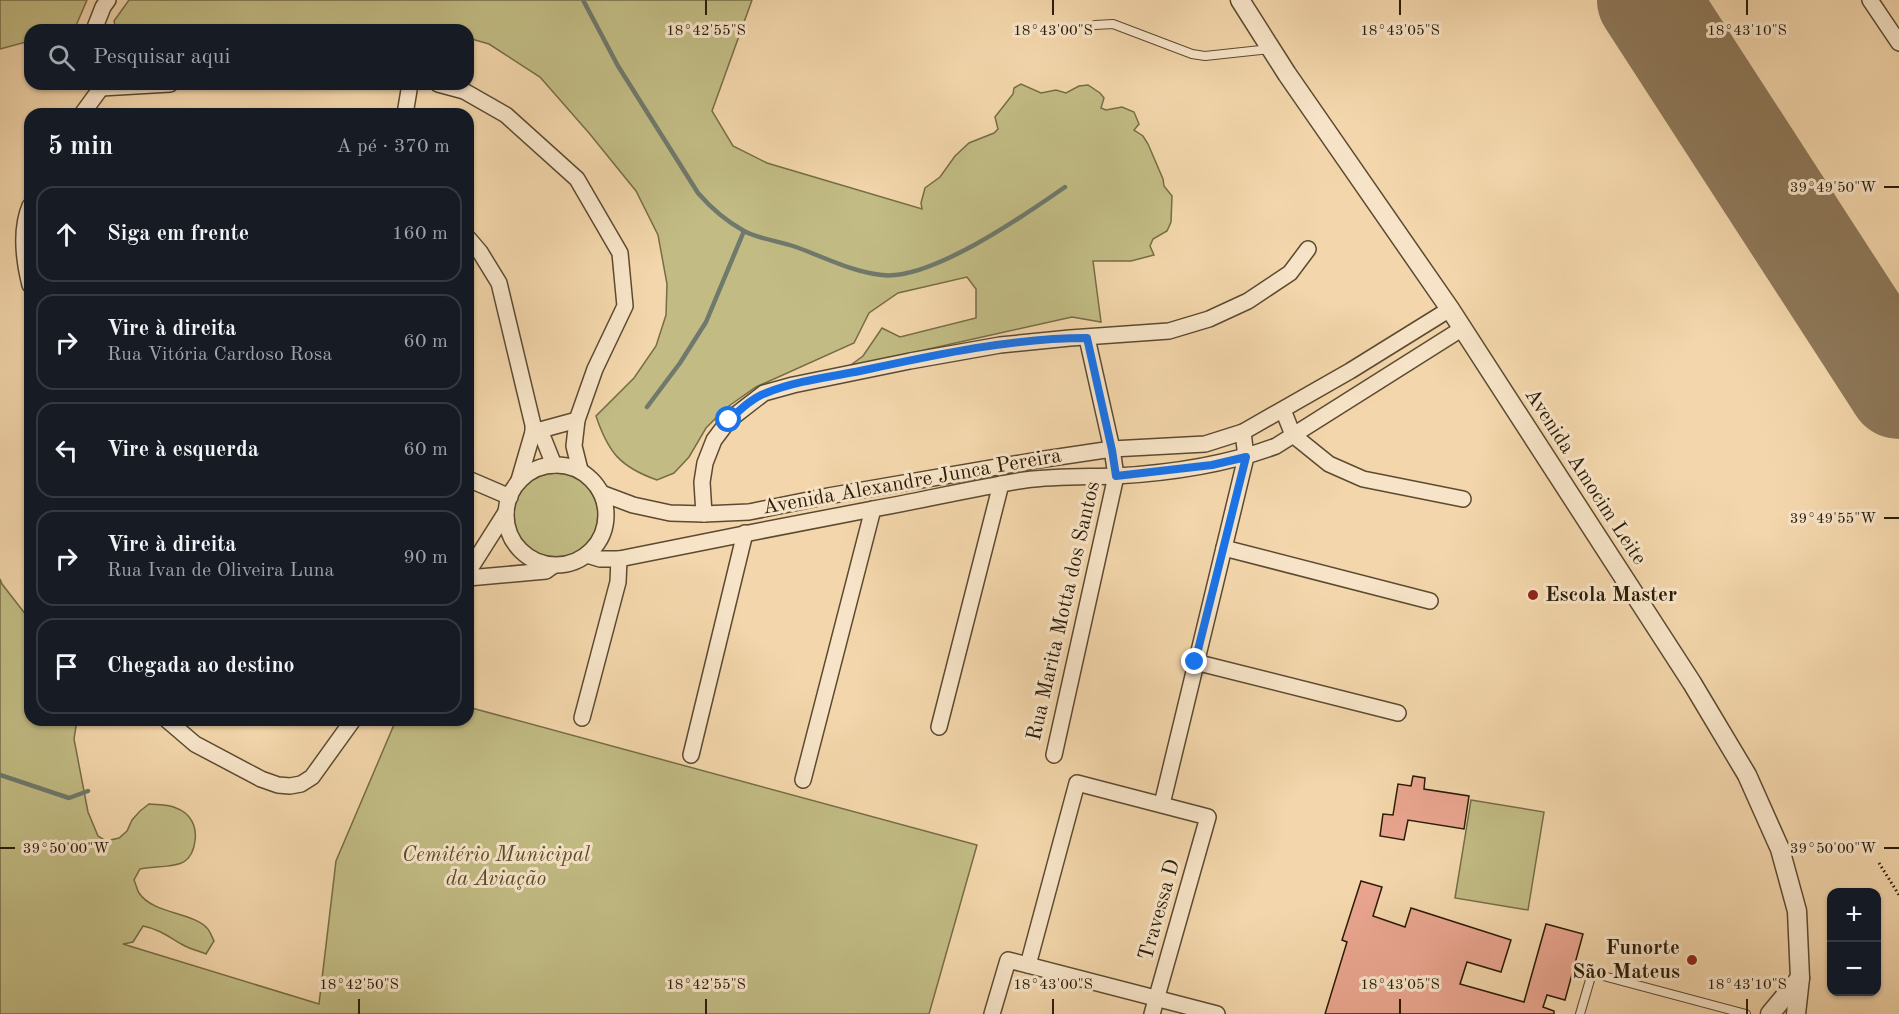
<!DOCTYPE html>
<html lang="pt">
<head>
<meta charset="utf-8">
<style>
	:root { --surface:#171b24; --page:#20242c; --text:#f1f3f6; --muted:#9ea1a6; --line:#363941 }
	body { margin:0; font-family:"Old Standard TT",serif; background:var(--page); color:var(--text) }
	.controls { position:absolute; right:18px; bottom:18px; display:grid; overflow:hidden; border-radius:12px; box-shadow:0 2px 4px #0004 }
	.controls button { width:54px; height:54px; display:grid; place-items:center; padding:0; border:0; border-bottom:2px solid var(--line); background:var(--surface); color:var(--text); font:30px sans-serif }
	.stop { position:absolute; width:18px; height:18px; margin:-14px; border:4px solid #1a73e8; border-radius:50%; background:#fff }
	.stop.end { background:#1a73e8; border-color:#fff; box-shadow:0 2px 6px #0008 }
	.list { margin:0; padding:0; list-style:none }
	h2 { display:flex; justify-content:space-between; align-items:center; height:78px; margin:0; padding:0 24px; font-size:26px }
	h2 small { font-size:20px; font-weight:400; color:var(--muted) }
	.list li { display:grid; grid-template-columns:39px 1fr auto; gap:18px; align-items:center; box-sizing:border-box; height:96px; margin:0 12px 12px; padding:0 12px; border:2px solid var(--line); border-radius:18px }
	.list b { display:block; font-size:22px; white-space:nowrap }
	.list p { margin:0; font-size:20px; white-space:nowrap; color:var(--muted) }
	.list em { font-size:20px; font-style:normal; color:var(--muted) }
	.icon { flex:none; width:33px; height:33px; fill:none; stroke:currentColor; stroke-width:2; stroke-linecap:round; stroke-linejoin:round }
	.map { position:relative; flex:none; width:1899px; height:1014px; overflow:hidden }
	.search { position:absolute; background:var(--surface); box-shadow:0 2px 4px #0004; left:24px; top:24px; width:450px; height:66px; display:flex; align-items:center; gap:15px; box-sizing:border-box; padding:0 21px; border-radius:18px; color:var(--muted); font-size:22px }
	.panel { position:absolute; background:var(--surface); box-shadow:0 2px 4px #0004; left:24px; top:108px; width:450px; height:618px; border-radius:18px }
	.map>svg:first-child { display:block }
	.green { fill:#c2bc84; stroke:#766c46; stroke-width:1.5 }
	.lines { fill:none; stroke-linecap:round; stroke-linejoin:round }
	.stream { stroke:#6f796c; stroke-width:4.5 }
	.runway { stroke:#8e7859; stroke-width:102 }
	.building { fill:#e9a58f; stroke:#2a1b07; stroke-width:1.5 }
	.service-casing { stroke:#5c4a30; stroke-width:10 }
	.minor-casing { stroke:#5c4a30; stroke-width:18 }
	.tertiary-casing { stroke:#5c4a30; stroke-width:21 }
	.path { stroke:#2a1b07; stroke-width:3; stroke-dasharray:1.5 3; stroke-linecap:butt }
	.service { stroke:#f7e4c8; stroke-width:8 }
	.minor { stroke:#f7e4c8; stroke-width:15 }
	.tertiary { stroke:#f7e4c8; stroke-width:18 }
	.route { stroke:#1a73e8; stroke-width:8 }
	.ticks { fill:none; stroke:#2a1b07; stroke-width:2 }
	.poi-dot { fill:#8f2418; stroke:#f7e4c8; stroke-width:2 }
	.labels { text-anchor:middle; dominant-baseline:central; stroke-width:6; stroke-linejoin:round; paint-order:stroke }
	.street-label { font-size:21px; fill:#2a1b07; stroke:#f7e4c8 }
	.poi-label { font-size:21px; font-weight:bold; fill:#2a1b07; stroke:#f7e4c8; text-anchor:start }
	.park-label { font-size:21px; font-style:italic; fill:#584b2c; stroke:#f7e4c8 }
	.ticks-label { font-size:15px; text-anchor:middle; fill:#2a1b07; stroke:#f7e4c8; stroke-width:6; stroke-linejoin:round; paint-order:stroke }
</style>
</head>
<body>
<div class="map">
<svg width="1899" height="1014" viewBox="0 0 1899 1014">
	<rect width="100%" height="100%" fill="#f3d6ab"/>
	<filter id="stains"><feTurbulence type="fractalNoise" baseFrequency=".00333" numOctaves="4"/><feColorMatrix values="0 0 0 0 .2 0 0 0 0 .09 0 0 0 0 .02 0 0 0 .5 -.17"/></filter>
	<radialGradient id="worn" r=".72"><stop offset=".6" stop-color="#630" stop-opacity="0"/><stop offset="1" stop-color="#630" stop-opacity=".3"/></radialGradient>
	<g class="green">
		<polygon points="0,0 87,0 75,28 68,30 30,30 30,41 0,49"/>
		<path d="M 129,0 L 752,0 L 712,111 L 733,146 L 767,163 L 922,209 L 921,203 L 925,188 L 940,177 L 955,156 L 969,143 L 994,133 L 998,129 L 995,117 L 1013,94 L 1014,88 L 1021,84 L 1041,93 L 1056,90 L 1066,93 L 1079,86 L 1088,85 L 1100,93 L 1104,98 L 1101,108 L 1106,110 L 1122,107 L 1134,112 L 1139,124 L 1134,130 L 1143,136 L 1148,144 L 1163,179 L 1164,186 L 1172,196 L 1171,222 L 1167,231 L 1153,239 L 1150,246 L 1154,255 L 1131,261 L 1093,261 L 1101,322 L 1072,317 L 848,367 L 863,356 L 882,328 L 900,337 L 976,318 L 976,289 L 967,277 L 898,293 L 869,313 L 854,343 L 756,387 L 726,408 L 706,428 L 689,457 L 674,473 L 657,480 C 620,467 608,452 596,416 L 634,378 L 656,346 L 666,315 L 667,284 L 658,235 L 636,191 L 589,133 L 540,77 L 489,44 L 468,38 L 468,30 L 435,29 L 116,30 L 114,21 Z"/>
		<circle cx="556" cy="515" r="42"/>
		<path d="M 0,579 L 2,584 L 30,620 L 30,720 L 77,720 L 74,739 L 88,812 L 98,836 L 106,841 L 119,838 L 127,831 L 132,820 L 140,811 L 149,804 C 157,805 169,804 176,808 C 191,813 197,827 195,841 C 194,849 192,856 185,861 C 176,868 152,866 140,869 L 134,880 C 136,884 137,890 139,893 C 153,914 192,912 207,928 C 210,931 212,937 214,941 L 206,954 C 199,951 190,949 183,945 C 169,937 159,929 143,926 L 133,942 L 123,944 L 319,1004 L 336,861 L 396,720 L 468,720 L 468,707 L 977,845 L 929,1014 L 0,1014 Z"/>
		<polygon points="1471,800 1544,812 1528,910 1455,898"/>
	</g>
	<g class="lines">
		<g class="stream">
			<path d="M 583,0 L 618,66 L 698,193 C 711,208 726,221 744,231 C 759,239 779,241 796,247 C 824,257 852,272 882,275 C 930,281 1025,215 1065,187"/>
			<polyline points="647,407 680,363 706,322 744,231"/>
			<polyline points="0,775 69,798 88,791"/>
		</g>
		<polyline class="runway" points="1648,0 1899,388"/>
	</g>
	<g class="building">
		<polygon points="1413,776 1425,778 1424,789 1469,796 1464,829 1408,820 1404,840 1380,836 1383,814 1393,815 1398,784 1411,786"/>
		<polygon points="1361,881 1382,887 1373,916 1405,927 1411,908 1511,940 1501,972 1467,962 1460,984 1524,1002 1546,924 1583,934 1565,1000 1547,995 1543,1007 1554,1011 1554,1014 1325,1014 1347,942 1342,940"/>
	</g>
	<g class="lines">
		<defs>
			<g id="service">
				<polyline points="1095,25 1113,24 1192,54 1205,56 1270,49"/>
				<polyline points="1580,1014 1592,973 1746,1014"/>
			</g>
			<g id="minor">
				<polyline points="1870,0 1899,43"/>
				<polyline points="94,30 103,7 108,0"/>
				<polyline points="438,84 464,91 506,115 577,179 620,253 625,306 595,369 577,420 574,446 580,470"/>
				<polyline points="101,88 170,84"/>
				<polyline points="82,114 101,88 100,84"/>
				<polyline points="405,114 410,84"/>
				<path d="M 30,206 C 20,230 24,261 30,285"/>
				<polyline points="468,238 480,252 499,283 533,425 533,432 519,480"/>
				<polyline points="1283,410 1293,435 1329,464 1363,479 1463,499"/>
				<polyline points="540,430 554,465"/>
				<polyline points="533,432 577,420"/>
				<circle cx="556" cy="515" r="50"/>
				<polyline points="468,479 510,497"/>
				<polyline points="601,493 633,505 670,513 704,514 749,512 828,496 1038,460 1112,449 1205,444 1243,432 1350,371 1450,309"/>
				<polyline points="704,514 702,482 705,463 714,440 729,420 764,393 793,385 910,361 1000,345 1070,338 1169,331 1209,319 1248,301 1290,273 1308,249"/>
				<polyline points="1224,548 1430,601"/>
				<path d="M 587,555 L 600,559 L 619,559 C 704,542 788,525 873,509 C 924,500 974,488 1025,480 C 1055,476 1085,477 1116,476 C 1170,473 1225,465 1276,446 L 1463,328"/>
				<polyline points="468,572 506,512"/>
				<polyline points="468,578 546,571 553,566"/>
				<polyline points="1195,662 1398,713"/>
				<polyline points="582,718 618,582 619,559"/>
				<polyline points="167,720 195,744 261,779 278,785 290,786 301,784 312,777 353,720"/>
				<polyline points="939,727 1001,484"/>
				<polyline points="691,755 745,533"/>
				<polyline points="1054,755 1116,476 1112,449 1087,338"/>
				<polyline points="803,780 873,509"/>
				<polyline points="1162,804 1246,457 1243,432"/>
				<polyline points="1028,965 1077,783 1208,817 1152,1014"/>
				<polyline points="992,1014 1008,960 1217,1014"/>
			</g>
			<g id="tertiary">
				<polyline points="1240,0 1287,74 1450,309 1692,683 1747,775 1780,849 1797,911 1800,978 1796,1014"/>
				<polyline points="1770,1014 1800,978"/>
			</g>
		</defs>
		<use href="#service" class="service-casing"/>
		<use href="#minor" class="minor-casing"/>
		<use href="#tertiary" class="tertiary-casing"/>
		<polyline class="path" points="1879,863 1899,895"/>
		<use href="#service" class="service"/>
		<use href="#minor" class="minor"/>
		<use href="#tertiary" class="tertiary"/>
	</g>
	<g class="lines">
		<path class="route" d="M 729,420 C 740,410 752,398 766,393 C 796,381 829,377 860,371 C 934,355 1011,338 1087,338 L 1112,450 L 1116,476 L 1212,465 L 1246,457 L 1195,662"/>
	</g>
	<path class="ticks" d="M 706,0 L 706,15M 1053,0 L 1053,15M 1400,0 L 1400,15M 1747,0 L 1747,15M 1884,187 L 1899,187M 1884,518 L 1899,518M 0,848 L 15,848M 1884,848 L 1899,848M 359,999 L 359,1014M 706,999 L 706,1014M 1053,999 L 1053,1014M 1400,999 L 1400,1014M 1747,999 L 1747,1014"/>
	<g class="poi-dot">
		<circle cx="1533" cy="595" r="6"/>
		<circle cx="1692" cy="960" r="6"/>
	</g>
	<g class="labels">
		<g class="street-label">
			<text transform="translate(1585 477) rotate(57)">Avenida Amocim Leite</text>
			<text transform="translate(912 482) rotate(-10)">Avenida Alexandre Junca Pereira</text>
			<text transform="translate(1064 611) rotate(-77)">Rua Marita Motta dos Santos</text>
			<text transform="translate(1160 910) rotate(-74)">Travessa D</text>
		</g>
		<g class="poi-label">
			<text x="1545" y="595">Escola Master</text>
			<text x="1680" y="948" text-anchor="end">Funorte<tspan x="1680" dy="24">São Mateus</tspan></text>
		</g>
		<g class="park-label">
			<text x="496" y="855">Cemitério Municipal<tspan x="496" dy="24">da Aviação</tspan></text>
		</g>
	</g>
	<g class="ticks-label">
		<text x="706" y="35">18°42'55"S</text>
		<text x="1053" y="35">18°43'00"S</text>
		<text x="1400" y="35">18°43'05"S</text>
		<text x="1747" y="35">18°43'10"S</text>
		<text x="1833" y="192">39°49'50"W</text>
		<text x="1833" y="523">39°49'55"W</text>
		<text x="1833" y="853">39°50'00"W</text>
		<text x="66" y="853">39°50'00"W</text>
		<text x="359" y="989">18°42'50"S</text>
		<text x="706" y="989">18°42'55"S</text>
		<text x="1053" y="989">18°43'00"S</text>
		<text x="1400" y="989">18°43'05"S</text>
		<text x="1747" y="989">18°43'10"S</text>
	</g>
	<rect width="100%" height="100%" filter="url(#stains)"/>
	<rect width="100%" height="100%" fill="url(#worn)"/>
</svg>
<div class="controls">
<button>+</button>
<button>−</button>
</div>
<div class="stop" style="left:729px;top:420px"></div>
<div class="stop end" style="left:1195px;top:662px"></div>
<div class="search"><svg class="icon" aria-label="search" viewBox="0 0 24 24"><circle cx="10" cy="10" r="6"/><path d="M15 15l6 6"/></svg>Pesquisar aqui</div>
<section class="panel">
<h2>5 min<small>A pé · 370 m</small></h2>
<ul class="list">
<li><svg class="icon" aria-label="ahead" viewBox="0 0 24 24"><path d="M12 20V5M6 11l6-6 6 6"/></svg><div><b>Siga em frente</b></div><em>160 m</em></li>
<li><svg class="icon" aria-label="right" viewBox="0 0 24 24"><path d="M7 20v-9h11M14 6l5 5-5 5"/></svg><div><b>Vire à direita</b><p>Rua Vitória Cardoso Rosa</p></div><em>60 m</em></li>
<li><svg class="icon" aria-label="left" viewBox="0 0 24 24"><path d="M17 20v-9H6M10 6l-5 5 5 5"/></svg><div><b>Vire à esquerda</b></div><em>60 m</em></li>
<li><svg class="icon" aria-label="right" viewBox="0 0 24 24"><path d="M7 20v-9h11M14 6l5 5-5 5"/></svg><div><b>Vire à direita</b><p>Rua Ivan de Oliveira Luna</p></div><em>90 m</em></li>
<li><svg class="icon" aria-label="arrive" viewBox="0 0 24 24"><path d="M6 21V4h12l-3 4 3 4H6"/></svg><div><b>Chegada ao destino</b></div></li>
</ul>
</section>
</div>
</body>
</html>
